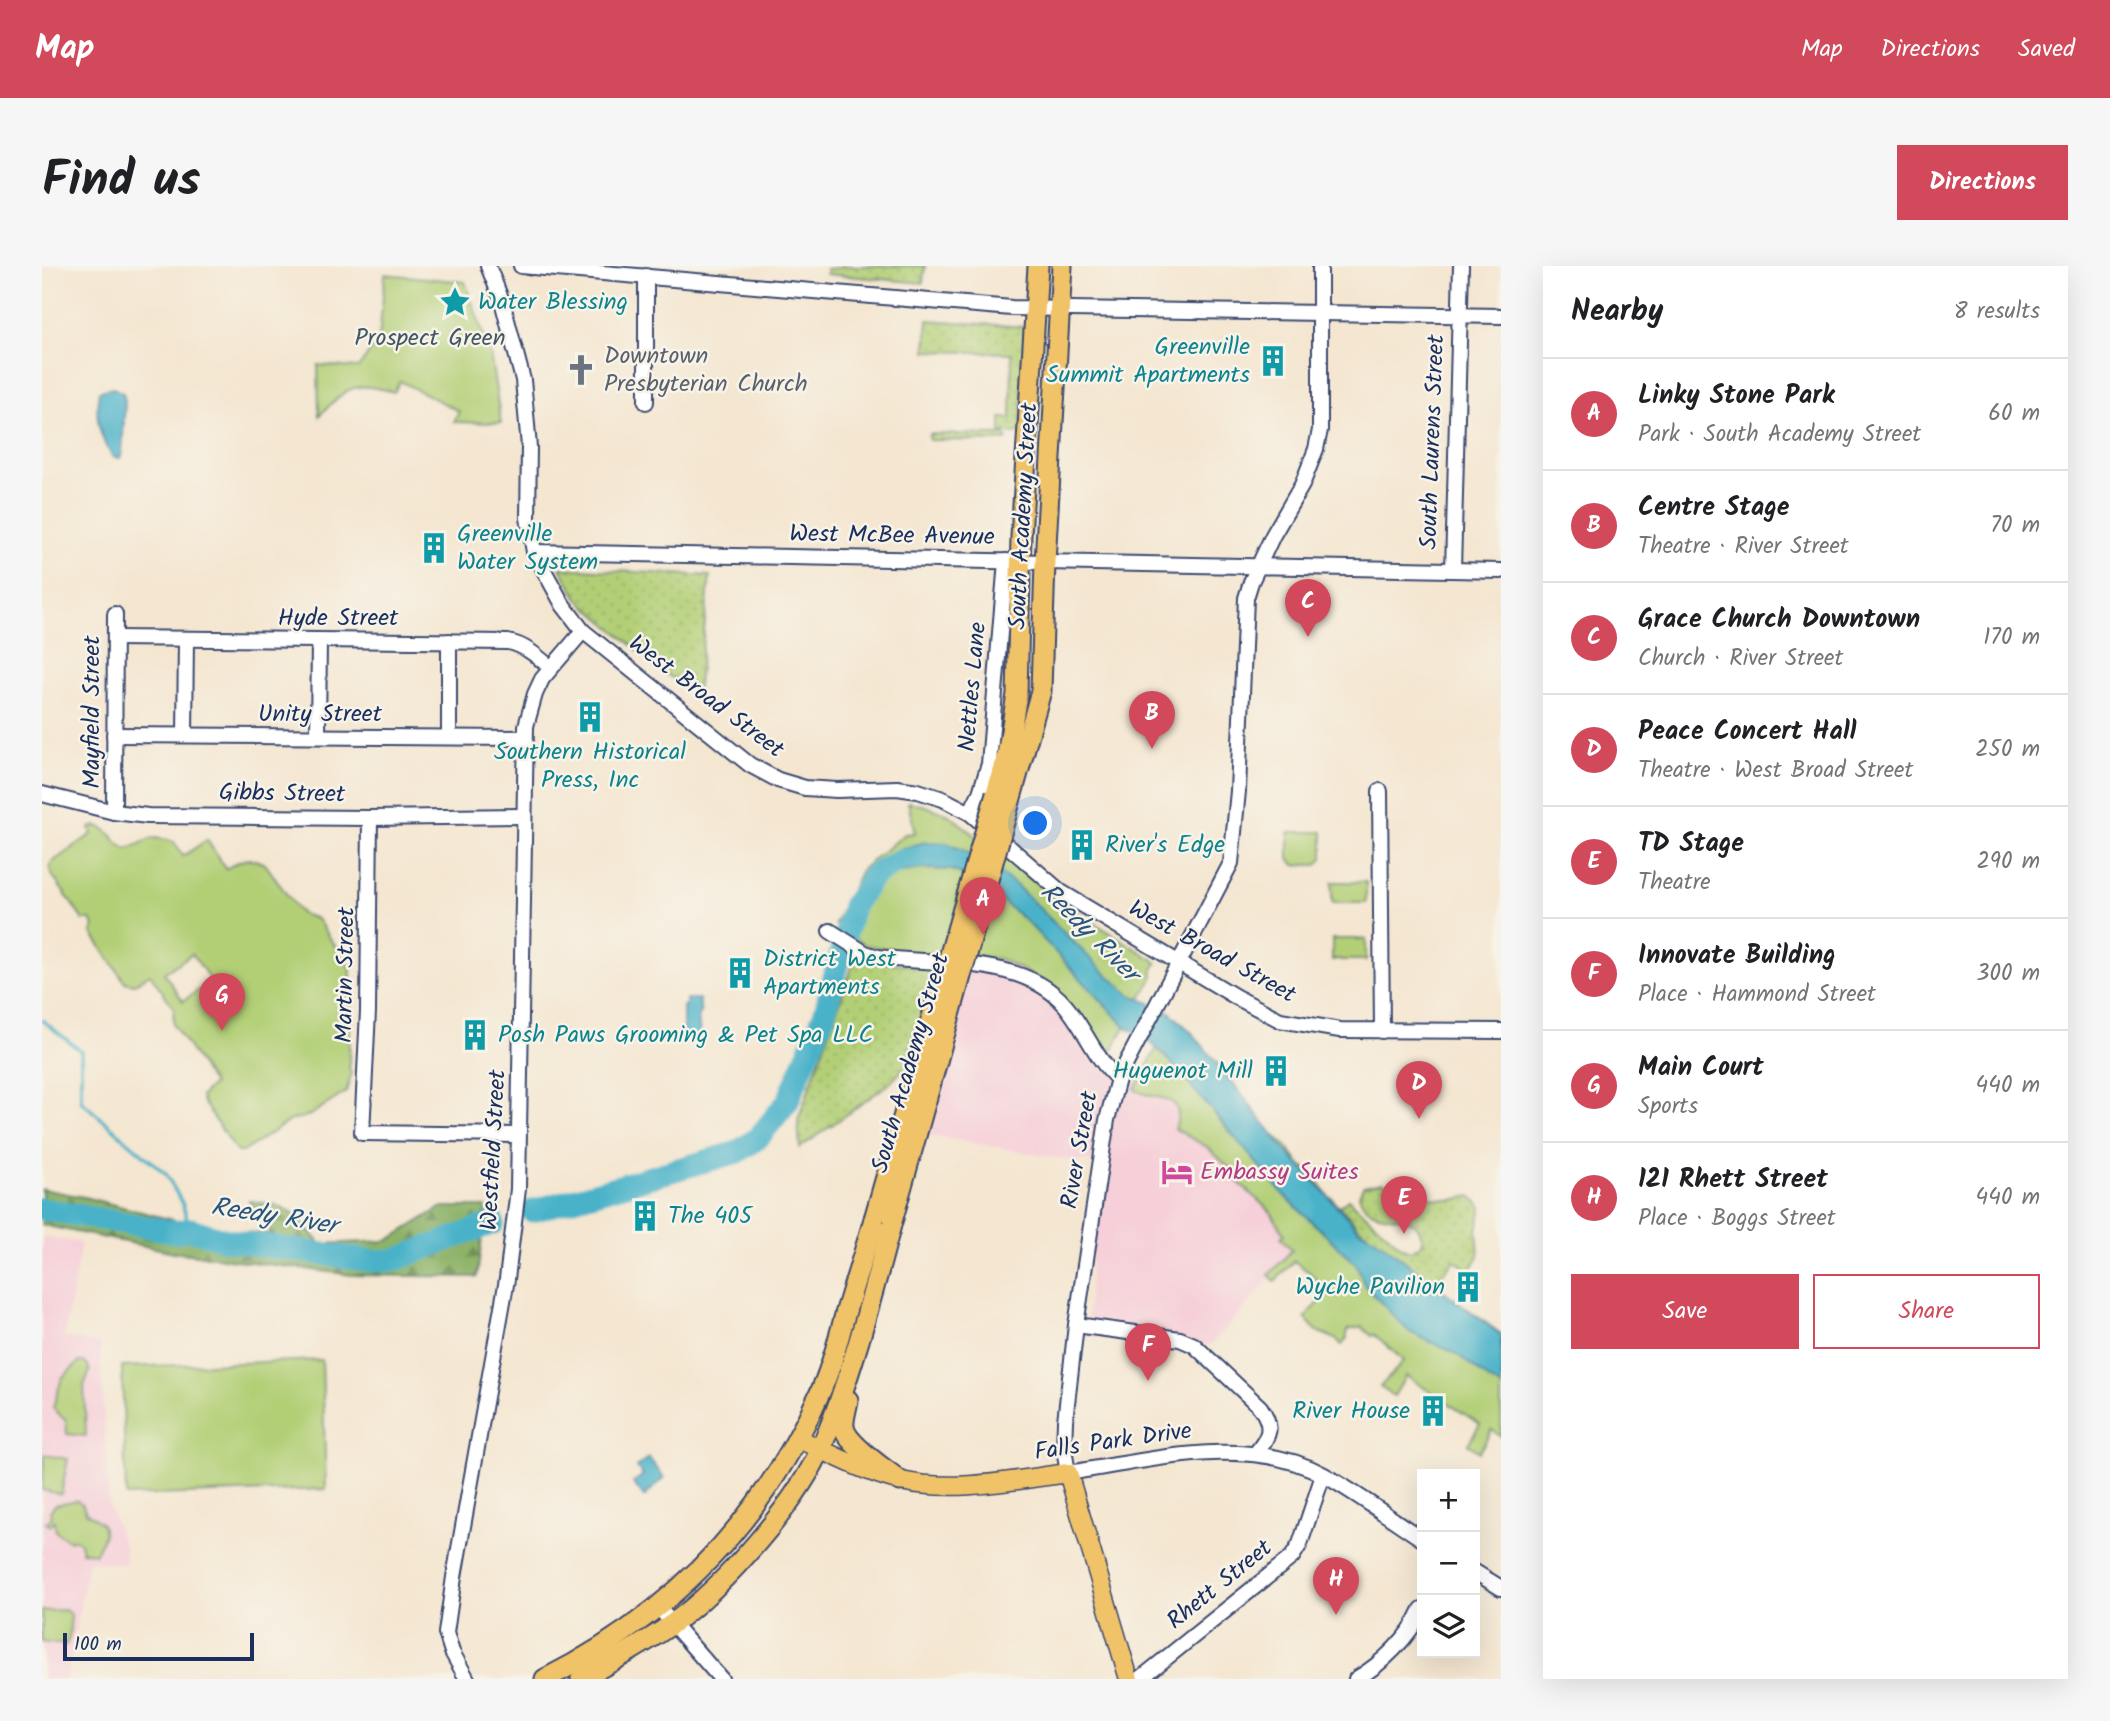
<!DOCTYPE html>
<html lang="en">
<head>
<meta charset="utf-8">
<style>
	:root { --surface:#fff; --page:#f6f6f6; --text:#202124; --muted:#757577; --line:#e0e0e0; --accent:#d1495b }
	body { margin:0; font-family:Kalam,sans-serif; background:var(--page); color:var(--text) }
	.controls { position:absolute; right:21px; bottom:21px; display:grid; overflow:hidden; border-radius:0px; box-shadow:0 7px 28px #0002 }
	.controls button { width:63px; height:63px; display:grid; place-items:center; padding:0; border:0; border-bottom:2px solid var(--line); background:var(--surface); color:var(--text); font:35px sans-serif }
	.scale { position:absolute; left:21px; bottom:18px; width:191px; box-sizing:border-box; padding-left:7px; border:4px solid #1b2f5e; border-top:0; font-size:19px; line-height:24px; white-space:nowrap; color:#1b2f5e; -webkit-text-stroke:5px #f7f3e8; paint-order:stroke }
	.you { position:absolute; left:994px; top:558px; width:24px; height:24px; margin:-18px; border:5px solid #fff; border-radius:50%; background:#1a73e8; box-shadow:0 0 0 10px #1a73e833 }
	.badge { display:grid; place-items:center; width:46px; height:46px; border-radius:50%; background:var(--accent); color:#fff; font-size:23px; font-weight:700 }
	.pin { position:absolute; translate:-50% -58px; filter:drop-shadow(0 2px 4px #0008) }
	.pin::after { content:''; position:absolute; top:37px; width:24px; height:21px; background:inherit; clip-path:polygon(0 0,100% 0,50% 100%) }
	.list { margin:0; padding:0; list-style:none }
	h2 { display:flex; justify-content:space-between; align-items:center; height:91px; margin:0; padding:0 28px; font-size:30px }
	h2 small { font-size:23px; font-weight:400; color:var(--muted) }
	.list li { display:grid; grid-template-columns:46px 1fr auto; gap:21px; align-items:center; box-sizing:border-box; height:112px; padding:0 28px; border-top:2px solid var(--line) }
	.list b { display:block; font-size:26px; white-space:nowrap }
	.list p { margin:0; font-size:23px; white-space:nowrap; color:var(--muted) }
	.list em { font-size:23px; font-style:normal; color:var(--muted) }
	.actions { display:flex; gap:14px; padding:21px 28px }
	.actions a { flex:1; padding:16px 0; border:2px solid var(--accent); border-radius:0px; text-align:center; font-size:24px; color:var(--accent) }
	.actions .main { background:var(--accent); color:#fff }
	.icon { flex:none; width:38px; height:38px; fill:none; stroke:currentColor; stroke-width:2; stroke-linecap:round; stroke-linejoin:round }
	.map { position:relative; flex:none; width:1459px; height:1413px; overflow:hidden; border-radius:0px }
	header { display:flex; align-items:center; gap:42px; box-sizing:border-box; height:98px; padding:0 35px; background:var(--accent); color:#fff }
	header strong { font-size:33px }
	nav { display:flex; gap:38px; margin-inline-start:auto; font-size:24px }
	.intro { display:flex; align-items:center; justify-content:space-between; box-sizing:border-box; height:168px; padding:0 42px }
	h1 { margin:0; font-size:49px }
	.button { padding:18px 32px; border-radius:0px; background:var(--accent); color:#fff; font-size:24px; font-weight:700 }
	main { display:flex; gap:42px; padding:0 42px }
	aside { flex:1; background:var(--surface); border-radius:0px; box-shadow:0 7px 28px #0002 }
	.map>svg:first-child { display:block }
	.built { fill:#f6cfd8 }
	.grass { fill:url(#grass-dots); stroke:#667f6a; stroke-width:2 }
	.forest { fill:url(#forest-firs); stroke:#547062; stroke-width:2 }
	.green { fill:#b2cf76; stroke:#667f6a; stroke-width:2; fill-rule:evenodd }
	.water { fill:#4ab2c9; stroke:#327094; stroke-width:2 }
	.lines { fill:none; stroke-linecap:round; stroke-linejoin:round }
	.stream { stroke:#4ab2c9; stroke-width:3.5 }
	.river { stroke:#4ab2c9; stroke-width:23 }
	.minor-casing { stroke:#3c4a6f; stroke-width:18 }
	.major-casing { stroke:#3c4a6f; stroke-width:21 }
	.highway-casing { stroke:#3c4a6f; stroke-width:23 }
	.minor { stroke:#fff; stroke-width:14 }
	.major { stroke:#f1c369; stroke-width:18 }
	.highway { stroke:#f1c369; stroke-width:19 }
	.highway-bridge-casing { stroke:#3c4a6f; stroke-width:23; stroke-linecap:butt }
	.highway-bridge { stroke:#f1c369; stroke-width:19 }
	.labels { text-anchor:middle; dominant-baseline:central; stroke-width:5; stroke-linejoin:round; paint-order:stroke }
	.culture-label { font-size:24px; fill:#0d838f; stroke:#f7f3e8; text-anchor:start }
	.park-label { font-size:24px; fill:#415764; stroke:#f7f3e8 }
	.worship-label { font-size:24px; fill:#5b616d; stroke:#f7f3e8; text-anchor:start }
	.street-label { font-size:24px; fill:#1b2f5e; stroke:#f7f3e8 }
	.hotel-label { font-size:24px; fill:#b23c85; stroke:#f7f3e8; text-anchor:start }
	.water-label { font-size:26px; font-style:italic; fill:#29567e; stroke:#f7f3e8 }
</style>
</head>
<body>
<header>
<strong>Map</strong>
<nav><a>Map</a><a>Directions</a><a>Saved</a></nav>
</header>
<div class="intro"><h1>Find us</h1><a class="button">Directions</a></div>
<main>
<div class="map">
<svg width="1459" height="1413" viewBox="0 0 1459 1413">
	<defs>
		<pattern id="grass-dots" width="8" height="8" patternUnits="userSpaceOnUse" patternTransform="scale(1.75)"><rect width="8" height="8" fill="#b2cf76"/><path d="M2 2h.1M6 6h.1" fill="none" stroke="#98b268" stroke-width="1.8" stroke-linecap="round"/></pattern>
		<pattern id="forest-firs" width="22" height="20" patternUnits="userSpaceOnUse" patternTransform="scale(1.75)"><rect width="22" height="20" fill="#8db267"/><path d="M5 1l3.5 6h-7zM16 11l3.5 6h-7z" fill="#729158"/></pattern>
	</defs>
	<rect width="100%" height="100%" fill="#f7f3e8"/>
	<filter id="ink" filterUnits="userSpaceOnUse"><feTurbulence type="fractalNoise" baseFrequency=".0143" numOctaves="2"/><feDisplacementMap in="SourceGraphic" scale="14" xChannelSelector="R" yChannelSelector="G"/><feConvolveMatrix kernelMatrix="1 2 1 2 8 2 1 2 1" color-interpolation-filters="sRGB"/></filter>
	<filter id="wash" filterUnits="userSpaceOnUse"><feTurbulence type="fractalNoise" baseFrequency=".00686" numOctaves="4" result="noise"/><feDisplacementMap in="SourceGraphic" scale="28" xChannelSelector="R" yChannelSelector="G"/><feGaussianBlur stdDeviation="1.57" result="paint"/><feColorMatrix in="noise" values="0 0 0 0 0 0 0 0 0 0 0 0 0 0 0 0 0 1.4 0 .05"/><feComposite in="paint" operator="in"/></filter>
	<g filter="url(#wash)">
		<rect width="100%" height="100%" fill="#f4e6d0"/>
		<g class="built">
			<polygon points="920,690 957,693 1006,717 1080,805 1123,830 1238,952 1250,989 1170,1078 1146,1082 1044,1070 1054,925 1060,894 1031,895 870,866"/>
			<polygon points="0,970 39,977 22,1071 58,1078 67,1240 83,1282 83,1299 46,1295 25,1413 0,1413"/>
		</g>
		<g class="grass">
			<polygon points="798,0 883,0 881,17 784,8 784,3 796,2"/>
			<polygon points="886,54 983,61 979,167 959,167 959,152 969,152 970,87 884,85"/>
			<polygon points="887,168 963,169 965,173 962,175 887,174"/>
			<polygon points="518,302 668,310 655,427 624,408 537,334"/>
			<polygon points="813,693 893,702 863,801 848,817 758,882 756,854"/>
			<path d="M 1340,916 L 1353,922 L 1372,923 L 1391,932 L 1410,934 L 1429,930 L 1440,941 L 1435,964 L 1437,990 L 1428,1005 L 1412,994 L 1392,1018 L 1316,964 L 1296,941 L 1306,933 L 1361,982 L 1369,985 L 1381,977 C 1377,934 1328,966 1317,929 L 1321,920 Z"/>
		</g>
		<path class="forest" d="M 0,923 L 42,931 L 169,964 L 230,968 L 207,935 C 251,939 252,947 279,978 L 345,975 L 400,941 L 444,941 L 435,1011 L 310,1009 L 132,986 L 0,959 Z"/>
		<g class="green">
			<path d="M 343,8 L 423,16 L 448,87 L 459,157 L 412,156 L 417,145 L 358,115 L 352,126 C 310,115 307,120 277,150 L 276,99 L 316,102 L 337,73 Z"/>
			<polygon points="866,536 884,540 907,549 1019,636 1112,694 1115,697 1111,703 1111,711 1068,788 1006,717 958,693 865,686 823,679 793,658 819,604 863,568 873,567"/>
			<path d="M 54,560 C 70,563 72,578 85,583 C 110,576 102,567 132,576 L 141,590 L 165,574 L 184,603 C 199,593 208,589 224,599 L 255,643 L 260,648 L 275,653 L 309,703 L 307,799 L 309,809 L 304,826 L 268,849 L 247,855 L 201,886 L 195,886 L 161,836 L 159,830 L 171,818 L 131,758 L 132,742 L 108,708 L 92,718 L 83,716 L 50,667 L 52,660 L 49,654 L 41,654 L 8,606 L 9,597 L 50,568 L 48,562 ZM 150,688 L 169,715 L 141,735 L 122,707 Z"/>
			<polygon points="1247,566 1281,566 1281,593 1275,599 1253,599 1247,593"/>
			<rect x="1290" y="616" width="34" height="21"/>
			<rect x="1290" y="673" width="34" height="21"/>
			<path d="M 1132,750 L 1180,802 L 1213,846 L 1218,856 L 1246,882 L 1257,897 L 1269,906 L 1287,931 L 1290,932 C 1296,941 1308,949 1315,960 L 1459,1068 L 1459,1171 L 1450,1164 L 1437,1186 L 1426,1178 L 1438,1158 L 1364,1110 L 1352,1130 L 1338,1121 L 1362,1095 L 1332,1068 L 1330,1070 L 1320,1061 L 1305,1064 L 1305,1072 L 1300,1079 C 1292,1070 1287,1071 1277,1066 C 1272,1063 1267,1056 1263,1052 L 1286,1027 L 1267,1006 L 1252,995 L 1233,1015 L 1227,1009 L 1250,984 L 1239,972 L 1242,968 L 1229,946 L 1193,913 L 1195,909 L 1165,881 L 1133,863 C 1147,824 1108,836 1093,823 Z"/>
			<polygon points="280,1094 284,1223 84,1230 80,1101"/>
			<polygon points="37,1096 42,1096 46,1100 48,1105 42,1119 44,1170 25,1168 24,1155 11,1142 20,1112"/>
			<polygon points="3,1189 26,1193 19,1228 0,1224"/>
			<polygon points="35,1234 40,1238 44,1246 60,1258 62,1269 53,1288 40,1285 38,1277 32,1273 28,1275 14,1266 12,1255 8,1260 4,1257 10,1251 8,1245 13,1239"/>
			<polygon points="23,1344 29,1349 27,1372 24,1379 0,1376 0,1345"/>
		</g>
		<g class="water">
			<path d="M 71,122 L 81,127 L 83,135 L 80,187 L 78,192 L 71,191 C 56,170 53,150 57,125 Z"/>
			<path d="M 884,576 L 905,577 L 936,591 L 974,619 L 1061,705 L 1087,728 L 1128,746 L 1152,769 L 1241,881 L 1316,963 L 1334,973 L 1459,1069 L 1459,1121 L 1447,1114 L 1415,1088 L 1367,1066 L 1323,1020 L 1314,998 L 1240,927 L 1126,793 L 1106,774 L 1084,761 L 986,657 L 939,617 L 910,604 L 880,603 L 831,610 C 842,586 859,582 884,576 Z"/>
			<polygon points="644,733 657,733 659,748 656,749 658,770 654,770 653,773 641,771 641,740 644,739"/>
			<polygon points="607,1192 622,1212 602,1231 591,1217 601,1209 595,1201"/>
		</g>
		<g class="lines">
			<polyline class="stream" points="0,754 39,785 39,835 124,908 140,937 148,963"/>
			<g class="river">
				<polyline points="0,943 134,966 148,963 184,974 330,995 352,994 451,957"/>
				<polyline points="490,945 696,886 716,872 746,835 782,749 811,640 831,610 858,594"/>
			</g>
		</g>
	</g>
	<g filter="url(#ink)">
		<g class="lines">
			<defs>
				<g id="minor">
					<polyline points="446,0 460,35 481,114 487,181 486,252 492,286 521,339 541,365 708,499 736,514 763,522 795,524 855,522 876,525 901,533 928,547 1019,626 1194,731 1238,754 1298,764 1459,765"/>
					<polyline points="479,0 970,42 1459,50"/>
					<path d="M 1278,0 L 1278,164 L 1274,183 L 1260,219 L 1231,269 L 1209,316 L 1204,332 L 1196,525 L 1189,597 L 1076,813 L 1065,854 L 1034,1059 L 1023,1155 L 1022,1183 L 1026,1207 C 1107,1195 1206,1167 1282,1209 C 1316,1228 1348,1252 1380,1273"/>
					<polyline points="604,10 604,136"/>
					<polyline points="492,286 1459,305"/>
					<polyline points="1411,304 1419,0"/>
					<path d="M 73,372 L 466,376 C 483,379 496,391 509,402"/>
					<polyline points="72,469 483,472"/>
					<polyline points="143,469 144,373"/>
					<polyline points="276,470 277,375"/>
					<polyline points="407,471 407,375"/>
					<polyline points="1338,525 1340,765"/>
					<polyline points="0,528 72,546 106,550 328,552 482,550"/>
					<polyline points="72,546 73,348"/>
					<polyline points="928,547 938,527 947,498 964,295"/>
					<polyline points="328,552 326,745 320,867 476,869"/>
					<path d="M 788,665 L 823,687 L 836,691 C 896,700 980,689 1023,739 C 1043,762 1053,793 1076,813"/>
					<path d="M 1034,1059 L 1138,1073 L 1152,1079 L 1218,1141 C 1232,1161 1228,1170 1213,1188"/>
					<polyline points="1433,1306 1459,1322"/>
					<polyline points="616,1341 679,1413"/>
					<polyline points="425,1413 410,1386 404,1367 412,1311 465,1013 476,923 484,460 493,428 500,413 541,365"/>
					<polyline points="1098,1413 1250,1291 1258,1278 1281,1209"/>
					<path d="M 1314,1413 C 1340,1398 1368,1371 1380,1343"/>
				</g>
				<path id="major" d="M 755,1172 C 789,1188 822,1206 859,1215 C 913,1227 972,1214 1026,1207 L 1087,1413"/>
				<g id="highway">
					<polyline points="954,528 965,490 975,428 979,271 996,0"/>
					<polyline points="967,539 999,425 1003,296 1020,0"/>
					<path d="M 806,1134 C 805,1142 801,1153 802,1161 C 805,1179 844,1203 858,1215"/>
					<path d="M 503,1413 C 626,1351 719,1257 776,1131 C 789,1104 796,1074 804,1045 C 813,1015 823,984 832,953"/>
					<path d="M 539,1413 C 569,1396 601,1379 630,1358 C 681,1321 755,1238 780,1180 C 811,1107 830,1028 851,952"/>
				</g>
			</defs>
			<use href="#minor" class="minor-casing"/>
			<use href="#major" class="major-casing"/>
			<use href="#highway" class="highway-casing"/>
			<use href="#minor" class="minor"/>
			<use href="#major" class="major"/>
			<use href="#highway" class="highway"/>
			<defs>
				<g id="highway-bridge">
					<polyline points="851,952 967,539"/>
					<polyline points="832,953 954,528"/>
				</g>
			</defs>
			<use href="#highway-bridge" class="highway-bridge-casing"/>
			<use href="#highway-bridge" class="highway-bridge"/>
		</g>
	</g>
	<defs>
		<symbol id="sight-bare" viewBox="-9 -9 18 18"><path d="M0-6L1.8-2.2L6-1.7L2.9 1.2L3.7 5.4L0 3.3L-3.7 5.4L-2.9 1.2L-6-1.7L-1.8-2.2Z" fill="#0f9aa8" stroke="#f7f3e8" stroke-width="2.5" paint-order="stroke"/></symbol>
		<symbol id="building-bare" viewBox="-9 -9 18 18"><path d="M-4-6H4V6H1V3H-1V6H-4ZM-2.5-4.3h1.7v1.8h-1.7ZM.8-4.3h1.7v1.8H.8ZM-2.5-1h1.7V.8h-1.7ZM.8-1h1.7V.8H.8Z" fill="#0f9aa8" stroke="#f7f3e8" stroke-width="2.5" paint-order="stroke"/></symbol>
		<symbol id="church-bare" viewBox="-9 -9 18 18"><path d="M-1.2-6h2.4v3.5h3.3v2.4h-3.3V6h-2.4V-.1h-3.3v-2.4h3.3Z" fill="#6b7280" stroke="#f7f3e8" stroke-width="2.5" paint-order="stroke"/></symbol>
		<symbol id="hotel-bare" viewBox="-9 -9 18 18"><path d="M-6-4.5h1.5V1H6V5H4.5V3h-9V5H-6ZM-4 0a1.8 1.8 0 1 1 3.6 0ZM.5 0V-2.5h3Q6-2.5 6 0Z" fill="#d1479c" stroke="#f7f3e8" stroke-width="2.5" paint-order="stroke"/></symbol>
	</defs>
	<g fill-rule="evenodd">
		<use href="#sight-bare" x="391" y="14" width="44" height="44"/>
		<use href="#building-bare" x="1209" y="73" width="44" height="44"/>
		<use href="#church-bare" x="517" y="82" width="44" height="44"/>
		<use href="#building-bare" x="370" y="260" width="44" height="44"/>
		<use href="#building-bare" x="526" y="429" width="44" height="44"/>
		<use href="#building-bare" x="1018" y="557" width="44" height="44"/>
		<use href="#building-bare" x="676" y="685" width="44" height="44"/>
		<use href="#building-bare" x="411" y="747" width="44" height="44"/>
		<use href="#building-bare" x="1212" y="783" width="44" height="44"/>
		<use href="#hotel-bare" x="1113" y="884" width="44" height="44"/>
		<use href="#building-bare" x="581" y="928" width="44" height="44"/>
		<use href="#building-bare" x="1404" y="999" width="44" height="44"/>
		<use href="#building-bare" x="1369" y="1123" width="44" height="44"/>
	</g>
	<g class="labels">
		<g class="culture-label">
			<text x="436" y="36">Water Blessing</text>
			<text x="1208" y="81" text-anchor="end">Greenville<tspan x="1208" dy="28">Summit Apartments</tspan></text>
			<text x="415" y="268">Greenville<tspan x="415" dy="28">Water System</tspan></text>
			<text x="548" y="486" text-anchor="middle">Southern Historical<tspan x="548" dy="28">Press, Inc</tspan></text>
			<text x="1063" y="579">River's Edge</text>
			<text x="721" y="693">District West<tspan x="721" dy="28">Apartments</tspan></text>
			<text x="456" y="769">Posh Paws Grooming &amp; Pet Spa LLC</text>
			<text x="1211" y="805" text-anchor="end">Huguenot Mill</text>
			<text x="626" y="950">The 405</text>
			<text x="1403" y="1021" text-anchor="end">Wyche Pavilion</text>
			<text x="1368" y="1145" text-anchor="end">River House</text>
		</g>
		<g class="park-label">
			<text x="388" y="72">Prospect Green</text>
		</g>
		<g class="worship-label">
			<text x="562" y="90">Downtown<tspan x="562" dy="28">Presbyterian Church</tspan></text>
		</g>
		<g class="street-label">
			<text transform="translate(1391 176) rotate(-88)">South Laurens Street</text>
			<text transform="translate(982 250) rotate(-87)">South Academy Street</text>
			<text transform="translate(850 270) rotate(1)">West McBee Avenue</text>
			<text x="296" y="352">Hyde Street</text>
			<text transform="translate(931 421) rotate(-85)">Nettles Lane</text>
			<text transform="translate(664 431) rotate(37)">West Broad Street</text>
			<text transform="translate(50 446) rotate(-90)">Mayfield Street</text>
			<text x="278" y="448">Unity Street</text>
			<text transform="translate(240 528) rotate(1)">Gibbs Street</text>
			<text transform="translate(1170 686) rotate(29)">West Broad Street</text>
			<text transform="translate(304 709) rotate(-89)">Martin Street</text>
			<text transform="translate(869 797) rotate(-74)">South Academy Street</text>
			<text transform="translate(452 884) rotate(-87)">Westfield Street</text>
			<text transform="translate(1038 884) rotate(-80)">River Street</text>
			<text transform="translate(1071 1176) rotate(-8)">Falls Park Drive</text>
			<text transform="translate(1178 1319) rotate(-39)">Rhett Street</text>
		</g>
		<g class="hotel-label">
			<text x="1158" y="906">Embassy Suites</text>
		</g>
		<g class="water-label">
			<text transform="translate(1047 667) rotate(45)">Reedy River</text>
			<text transform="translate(232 951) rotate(9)">Reedy River</text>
		</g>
	</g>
</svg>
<div class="controls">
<button>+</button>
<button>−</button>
<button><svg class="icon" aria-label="layers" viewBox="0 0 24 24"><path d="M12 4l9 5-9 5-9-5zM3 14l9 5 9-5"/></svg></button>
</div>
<div class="scale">100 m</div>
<div class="you"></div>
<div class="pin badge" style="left:941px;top:669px">A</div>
<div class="pin badge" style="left:1110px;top:483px">B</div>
<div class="pin badge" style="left:1266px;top:371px">C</div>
<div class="pin badge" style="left:1377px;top:853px">D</div>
<div class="pin badge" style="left:1362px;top:968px">E</div>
<div class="pin badge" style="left:1106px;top:1115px">F</div>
<div class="pin badge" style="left:180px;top:765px">G</div>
<div class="pin badge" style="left:1294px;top:1349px">H</div>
</div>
<aside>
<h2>Nearby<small>8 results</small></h2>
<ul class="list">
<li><span class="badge">A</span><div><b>Linky Stone Park</b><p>Park · South Academy Street</p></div><em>60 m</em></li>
<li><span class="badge">B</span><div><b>Centre Stage</b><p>Theatre · River Street</p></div><em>70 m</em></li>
<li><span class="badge">C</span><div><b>Grace Church Downtown</b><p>Church · River Street</p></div><em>170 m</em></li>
<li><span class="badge">D</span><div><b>Peace Concert Hall</b><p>Theatre · West Broad Street</p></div><em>250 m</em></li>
<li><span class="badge">E</span><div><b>TD Stage</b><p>Theatre</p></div><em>290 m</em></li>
<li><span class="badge">F</span><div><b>Innovate Building</b><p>Place · Hammond Street</p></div><em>300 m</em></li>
<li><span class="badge">G</span><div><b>Main Court</b><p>Sports</p></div><em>440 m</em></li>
<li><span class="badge">H</span><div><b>121 Rhett Street</b><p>Place · Boggs Street</p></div><em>440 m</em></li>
</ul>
<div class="actions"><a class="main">Save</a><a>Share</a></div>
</aside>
</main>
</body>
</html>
